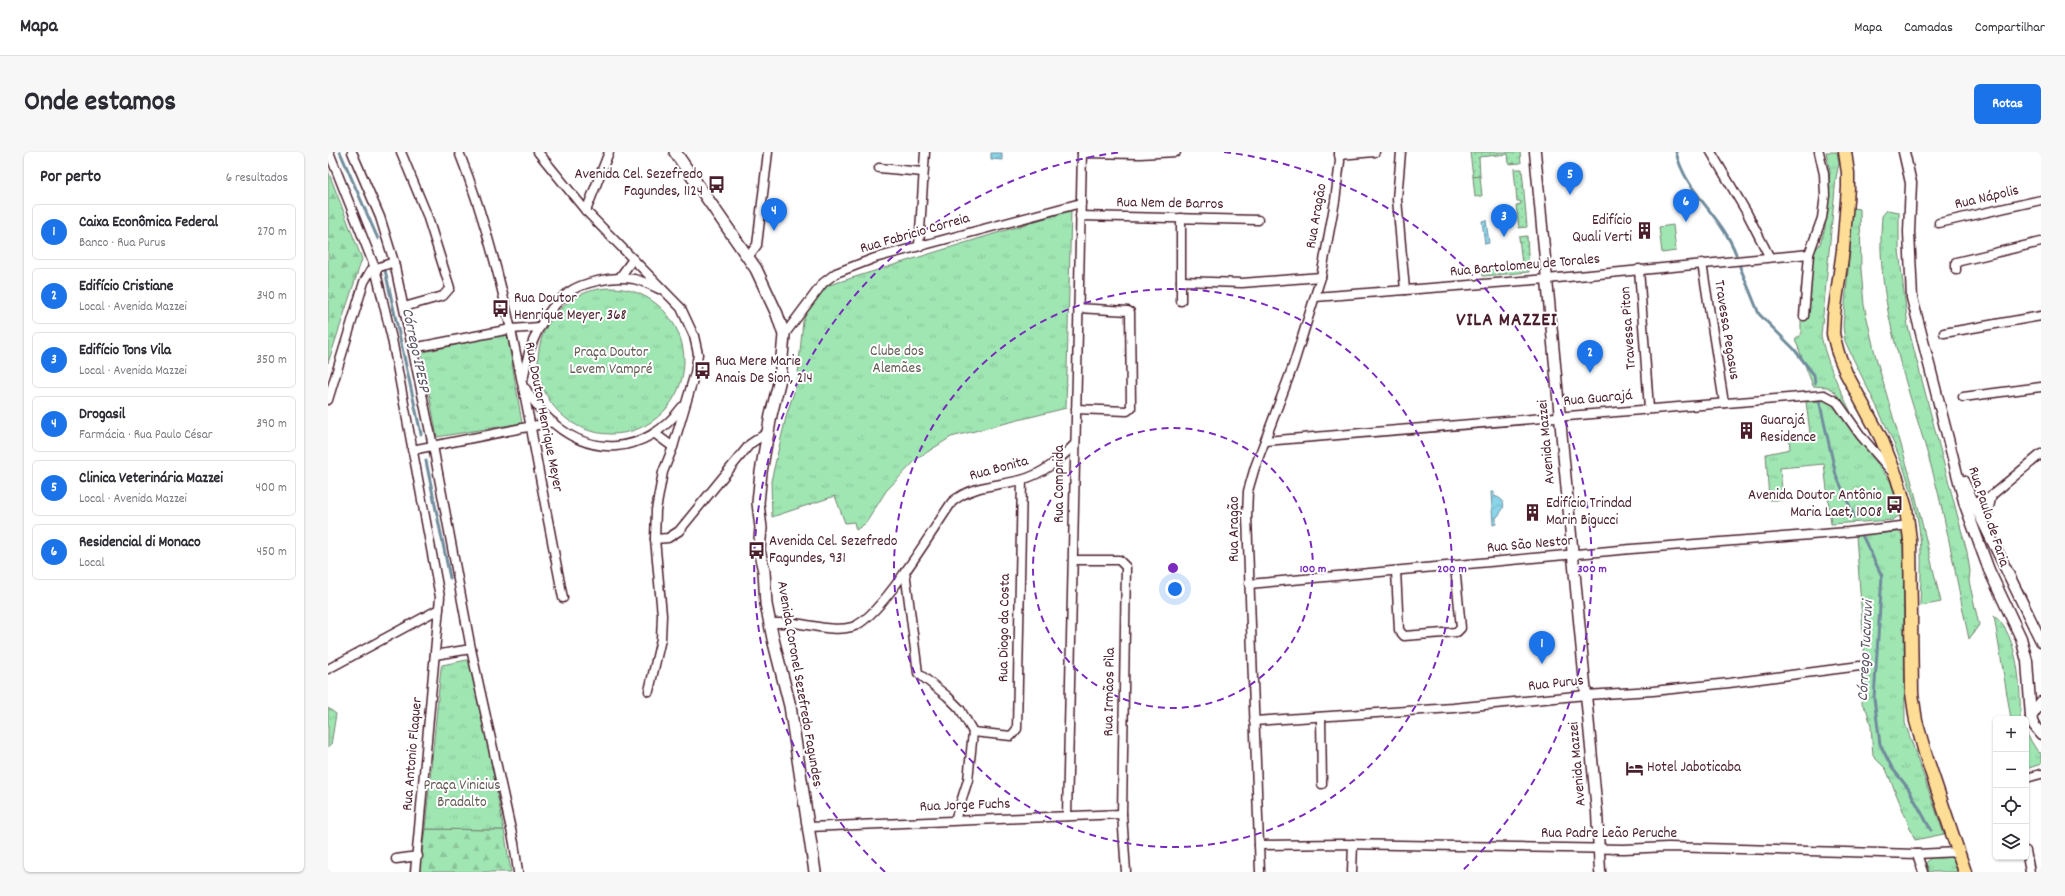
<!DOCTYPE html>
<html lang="pt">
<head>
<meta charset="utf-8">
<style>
	:root { --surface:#fff; --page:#f7f7f7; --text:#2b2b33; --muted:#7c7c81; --line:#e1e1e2; --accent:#1a73e8 }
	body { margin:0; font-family:Dekko,sans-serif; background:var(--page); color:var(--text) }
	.controls { position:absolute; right:12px; bottom:12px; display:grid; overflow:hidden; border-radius:6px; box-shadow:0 1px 3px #0004 }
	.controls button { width:36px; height:36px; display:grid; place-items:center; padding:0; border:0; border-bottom:1px solid var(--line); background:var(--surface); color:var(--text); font:20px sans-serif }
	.you { position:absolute; left:847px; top:437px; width:14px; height:14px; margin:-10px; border:3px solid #fff; border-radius:50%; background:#1a73e8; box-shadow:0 0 0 6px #1a73e833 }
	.badge { display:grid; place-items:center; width:26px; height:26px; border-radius:50%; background:var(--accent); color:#fff; font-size:13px; font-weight:700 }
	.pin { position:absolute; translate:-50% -33px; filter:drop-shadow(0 1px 2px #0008) }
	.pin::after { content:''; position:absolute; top:21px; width:14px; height:12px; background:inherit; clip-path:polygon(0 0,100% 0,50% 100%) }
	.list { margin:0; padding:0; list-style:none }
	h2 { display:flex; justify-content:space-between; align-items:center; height:52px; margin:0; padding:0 16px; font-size:17px }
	h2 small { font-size:13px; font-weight:400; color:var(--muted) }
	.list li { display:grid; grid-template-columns:26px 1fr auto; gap:12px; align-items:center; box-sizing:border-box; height:56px; margin:0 8px 8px; padding:0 8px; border:1px solid var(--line); border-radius:6px }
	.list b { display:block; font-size:15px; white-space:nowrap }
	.list p { margin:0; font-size:13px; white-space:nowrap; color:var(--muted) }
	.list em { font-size:13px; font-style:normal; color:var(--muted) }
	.icon { flex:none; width:22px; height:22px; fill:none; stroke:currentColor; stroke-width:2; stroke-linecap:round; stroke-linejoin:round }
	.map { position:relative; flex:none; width:1713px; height:720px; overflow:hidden; border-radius:6px }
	header { display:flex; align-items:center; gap:24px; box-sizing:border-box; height:56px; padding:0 20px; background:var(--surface); border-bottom:1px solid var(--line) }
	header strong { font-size:19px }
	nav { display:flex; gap:22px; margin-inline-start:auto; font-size:14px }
	.intro { display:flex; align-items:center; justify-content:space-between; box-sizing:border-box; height:96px; padding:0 24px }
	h1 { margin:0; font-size:28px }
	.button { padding:10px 18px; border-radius:6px; background:var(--accent); color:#fff; font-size:14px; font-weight:700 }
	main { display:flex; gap:24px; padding:0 24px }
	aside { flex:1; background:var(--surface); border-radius:6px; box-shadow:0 1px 3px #0004 }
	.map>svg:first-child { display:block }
	.grass { fill:url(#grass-dots); stroke:#74826f }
	.forest { fill:url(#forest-firs); stroke:#74826f }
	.park { fill:url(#park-tufts); stroke:#74826f }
	.pitch { fill:#9fe6b3; stroke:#74826f }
	.water { fill:url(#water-waves); stroke:#708c9c }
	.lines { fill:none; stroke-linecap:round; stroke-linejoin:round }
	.stream { stroke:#708c9c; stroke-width:3 }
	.minor-casing { stroke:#4a1f2b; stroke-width:11 }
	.tertiary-casing { stroke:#4a1f2b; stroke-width:13 }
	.secondary-casing { stroke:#4a1f2b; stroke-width:14 }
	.primary-casing { stroke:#4a1f2b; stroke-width:15 }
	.minor { stroke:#fff; stroke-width:8 }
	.tertiary { stroke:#fff; stroke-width:10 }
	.secondary { stroke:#fff; stroke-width:11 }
	.primary { stroke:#fedd96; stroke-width:12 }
	.ring { fill:none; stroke:#7b2cbf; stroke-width:2; stroke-dasharray:7 5 }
	.labels { text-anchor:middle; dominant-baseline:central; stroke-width:4; stroke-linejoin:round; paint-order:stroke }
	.poi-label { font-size:15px; fill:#4a1f2b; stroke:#fff; text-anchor:start }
	.street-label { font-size:15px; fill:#4a1f2b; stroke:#fff }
	.park-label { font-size:15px; fill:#645b54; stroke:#fff }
	.water-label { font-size:16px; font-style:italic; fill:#5d5564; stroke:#fff }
	.district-label { font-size:19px; font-weight:bold; letter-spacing:1px; fill:#4a1f2b; stroke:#fff }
	.centre { fill:#7b2cbf; stroke:#fff; stroke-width:2 }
	.ring-label { font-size:12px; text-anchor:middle; font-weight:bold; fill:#7b2cbf; stroke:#fff; stroke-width:4; stroke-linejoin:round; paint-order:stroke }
</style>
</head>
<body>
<header>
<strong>Mapa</strong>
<nav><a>Mapa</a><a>Camadas</a><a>Compartilhar</a></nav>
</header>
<div class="intro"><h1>Onde estamos</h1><a class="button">Rotas</a></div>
<main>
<aside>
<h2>Por perto<small>6 resultados</small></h2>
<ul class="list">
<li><span class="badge">1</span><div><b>Caixa Econômica Federal</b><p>Banco · Rua Purus</p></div><em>270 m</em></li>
<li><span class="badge">2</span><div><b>Edifício Cristiane</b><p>Local · Avenida Mazzei</p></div><em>340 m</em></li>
<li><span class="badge">3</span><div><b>Edifício Tons Vila</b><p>Local · Avenida Mazzei</p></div><em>350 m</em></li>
<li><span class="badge">4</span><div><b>Drogasil</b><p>Farmácia · Rua Paulo César</p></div><em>390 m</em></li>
<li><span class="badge">5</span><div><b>Clinica Veterinária Mazzei</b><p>Local · Avenida Mazzei</p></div><em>400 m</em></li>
<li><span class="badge">6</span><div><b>Residencial di Monaco</b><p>Local</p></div><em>450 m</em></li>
</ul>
</aside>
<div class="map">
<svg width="1713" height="720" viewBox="0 0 1713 720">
	<defs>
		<pattern id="grass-dots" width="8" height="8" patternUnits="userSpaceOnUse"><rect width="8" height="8" fill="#9fe6b3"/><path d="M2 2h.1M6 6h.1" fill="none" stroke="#8ac59a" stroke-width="1.8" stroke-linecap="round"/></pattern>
		<pattern id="forest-firs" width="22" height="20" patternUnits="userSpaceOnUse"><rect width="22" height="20" fill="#9fe6b3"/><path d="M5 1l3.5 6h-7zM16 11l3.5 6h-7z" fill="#8ac59a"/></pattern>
		<pattern id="park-tufts" width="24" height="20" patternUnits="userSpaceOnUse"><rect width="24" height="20" fill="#9fe6b3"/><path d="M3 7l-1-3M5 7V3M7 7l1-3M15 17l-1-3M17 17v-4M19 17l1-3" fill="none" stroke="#8ac59a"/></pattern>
		<pattern id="water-waves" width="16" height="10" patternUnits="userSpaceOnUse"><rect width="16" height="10" fill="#89d4e8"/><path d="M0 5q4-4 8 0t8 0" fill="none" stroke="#78b6c7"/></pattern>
	</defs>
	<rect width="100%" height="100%" fill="#fff"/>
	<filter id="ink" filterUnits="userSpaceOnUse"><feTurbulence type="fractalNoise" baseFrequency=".025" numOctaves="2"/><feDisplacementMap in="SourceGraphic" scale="8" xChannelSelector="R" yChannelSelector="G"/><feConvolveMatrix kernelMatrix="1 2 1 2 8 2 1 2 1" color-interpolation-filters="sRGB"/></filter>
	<g filter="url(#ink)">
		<g class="grass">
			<polygon points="1142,0 1192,0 1193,11 1181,12 1180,2 1151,5 1152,24 1145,25"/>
			<polygon points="1186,17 1194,17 1199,75 1191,76 1188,53 1193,52 1192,49 1189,49"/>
			<polygon points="1199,84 1201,120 1155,124 1154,117 1194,113 1191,85"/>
		</g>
		<g class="forest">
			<polygon points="0,19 34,107 0,211"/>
			<polygon points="97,677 176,678 183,720 91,720"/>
		</g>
		<g class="park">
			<path d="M 1498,0 L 1509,0 L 1511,11 L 1508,26 L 1493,184 C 1500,217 1517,247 1531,277 L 1507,240 L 1499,235 L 1485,234 L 1467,187 L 1473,183 L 1473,135 L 1476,135 L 1485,101 L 1492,92 L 1497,76 L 1502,20 Z"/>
			<path d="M 1523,56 L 1532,57 L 1533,117 L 1536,153 L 1547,202 L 1586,338 L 1613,450 L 1592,454 C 1593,424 1595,393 1589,363 C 1577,301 1542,245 1517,189 L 1515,174 L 1523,86 Z"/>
			<polygon points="743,58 738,256 623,285 590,306 558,339 538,371 528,378 526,370 517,371 507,344 444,365 443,329 459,261 469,231 475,169 480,158 498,134"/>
			<path d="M 1559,58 L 1571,60 L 1571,98 L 1580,175 L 1639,400 L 1642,419 L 1641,429 L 1651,473 L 1641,487 C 1629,432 1620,376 1605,321 C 1582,237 1546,153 1554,64 Z"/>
			<circle cx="283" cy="209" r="73"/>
			<polygon points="179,181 194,271 109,285 95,208 92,201"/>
			<polygon points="1502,248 1563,330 1572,363 1565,368 1503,372 1496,312 1452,316 1455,348 1441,348 1438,302 1462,297 1461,284 1482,281 1478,250"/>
			<polygon points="1571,380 1575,383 1577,571 1616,682 1587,688 1558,617 1545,604 1543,574 1539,559 1534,552 1534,523 1541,513 1537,509 1528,383"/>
			<path d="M 1666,464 C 1691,482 1693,539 1692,567 L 1683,567 Z"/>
			<polygon points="139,508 142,510 155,567 176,678 97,677 113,516 114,513"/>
			<polygon points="0,556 8,562 3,593 0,595"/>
			<polygon points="1698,581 1710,600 1713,601 1713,612 1698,617"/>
			<polygon points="1626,704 1629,720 1601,720 1598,711 1602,706"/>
		</g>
		<g class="pitch">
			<polygon points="1152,24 1154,44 1147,45 1145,25"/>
			<polygon points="1345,73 1348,99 1334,101 1331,75"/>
		</g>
		<g class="water">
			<polygon points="663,1 674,1 674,8 663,7"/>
			<polygon points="1158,68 1161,91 1157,92 1154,69"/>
			<path d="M 1163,340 L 1166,340 L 1166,344 C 1181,348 1176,358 1168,366 L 1168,372 L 1165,373 Z"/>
		</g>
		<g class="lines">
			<g class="stream">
				<polyline points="12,0 50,87"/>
				<path d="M 1348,0 C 1357,40 1394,64 1408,102"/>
				<polyline points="1412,115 1431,162 1466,197 1486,223 1487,231"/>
				<polyline points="57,118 93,282"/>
				<polyline points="1491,248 1508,323 1527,366"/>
				<polyline points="98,309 122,426"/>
				<polyline points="1534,383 1554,424 1546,546 1552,592 1564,616 1580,636 1603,678"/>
			</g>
			<defs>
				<g id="minor">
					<polyline points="1,0 47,116 64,187 112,445 87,720"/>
					<polyline points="24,0 52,65 66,110 105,294 143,497 186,691 190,720"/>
					<polyline points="73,0 99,63 122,136 115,144 76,155"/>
					<path d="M 131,0 C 166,88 185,183 203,276 C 213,333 224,389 235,446"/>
					<polyline points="210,0 258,59 353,156 366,184 370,202 367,221 345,295 335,320 328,358 327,387 334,463 333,487 321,539"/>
					<polyline points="1073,0 1069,47 1077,138"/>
					<polyline points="1383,0 1419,61 1441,104"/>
					<polyline points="754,1 812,2 848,0"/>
					<polyline points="1011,3 1047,0"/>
					<polyline points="551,16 595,20"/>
					<polyline points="258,59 281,0"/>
					<polyline points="752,64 930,68"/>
					<polyline points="1611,71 1713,48"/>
					<polyline points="591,94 597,0"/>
					<polyline points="420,105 429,93 440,0"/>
					<polyline points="1374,111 1396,251"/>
					<polyline points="1311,117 1321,257"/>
					<polyline points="1628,118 1628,110 1713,90"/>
					<polyline points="292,125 305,107"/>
					<polyline points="853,129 914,131 993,125"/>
					<polyline points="987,145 1219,127 1481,102"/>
					<polyline points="853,149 853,66"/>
					<polyline points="1476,164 1481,102 1494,66 1497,43 1496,22 1491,0"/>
					<polyline points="1616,181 1713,164"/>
					<polyline points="456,183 495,131 508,121 547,106 753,51"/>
					<polyline points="85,196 183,177 212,175"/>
					<path d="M 196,224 C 200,193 215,159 241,140 C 249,134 260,131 269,129 C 281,126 294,125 306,127 C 314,129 323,133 331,137"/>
					<path d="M 198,237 C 203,247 211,256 218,264 C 260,308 318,303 354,255"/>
					<polyline points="1635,245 1713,235"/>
					<polyline points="0,248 36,130 43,118 66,110"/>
					<polyline points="748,257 799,259 803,256 802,160 800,159 750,156"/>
					<polyline points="326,281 345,295"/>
					<polyline points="937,289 1496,243 1509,250 1533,284 1564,320"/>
					<polyline points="84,298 225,270"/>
					<polyline points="1648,352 1664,343 1713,302"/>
					<polyline points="1657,371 1664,343"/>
					<polyline points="327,387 340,386 351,379 422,292 440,280"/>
					<polyline points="746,408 791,408 798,415 794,662 798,720"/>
					<polyline points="577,419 590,521 619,544 632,557 645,580 640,628 627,668"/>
					<polyline points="1068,419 1071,478 1076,484 1129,480 1133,476 1127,414"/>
					<polyline points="921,432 1303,397 1520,380 1582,373"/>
					<path d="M 442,471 C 450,471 458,471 466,471 C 485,473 505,480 524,475 C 552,467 605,377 624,350 C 644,333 669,334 693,328 C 715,322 731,308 746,293"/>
					<polyline points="107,503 143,497"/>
					<polyline points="0,517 111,457"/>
					<polyline points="993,565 994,632"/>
					<polyline points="926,569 1125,556 1258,543 1325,539 1401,531 1532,514"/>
					<polyline points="645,580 683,584 689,577 694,328"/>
					<polyline points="1698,626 1713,622"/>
					<path d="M 739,664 C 745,443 748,221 754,0"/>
					<polyline points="481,675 794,662"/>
					<polyline points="931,693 1013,692 1296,697 1340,695 1589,702 1630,700"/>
					<polyline points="1698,699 1702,720"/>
					<polyline points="1589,702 1595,720"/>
					<polyline points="68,707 90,704"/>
					<polyline points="932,720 919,364 920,339 927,315 965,214 993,125 1007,49 1012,9 1011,0"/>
					<polyline points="1024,720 1025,692"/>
				</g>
				<g id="tertiary">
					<polyline points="1207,0 1269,660 1272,720"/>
					<polyline points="1576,0 1583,31 1581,80 1584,146 1637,353 1661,418 1693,486 1699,509 1703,565 1705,572 1713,582"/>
					<polyline points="1635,329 1713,489"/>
					<polyline points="1703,565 1713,550"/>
				</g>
				<polyline id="secondary" points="347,0 428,117 449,162 456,183 452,227 443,263 433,320 430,351 433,376 431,398 436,419 438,452 445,487 462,554 487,720"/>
				<polyline id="primary" points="1517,0 1520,21 1520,36 1515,98 1506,163 1505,182 1510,201 1518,221 1553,286 1569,326 1578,356 1582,388 1584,541 1588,569 1598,604 1637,720"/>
			</defs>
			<use href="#minor" class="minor-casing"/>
			<use href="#tertiary" class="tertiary-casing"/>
			<use href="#secondary" class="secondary-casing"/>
			<use href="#primary" class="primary-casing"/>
			<use href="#minor" class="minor"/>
			<use href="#tertiary" class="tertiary"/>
			<use href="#secondary" class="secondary"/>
			<use href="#primary" class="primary"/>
		</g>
	</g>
	<g class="ring">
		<circle cx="845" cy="416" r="140"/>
		<circle cx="845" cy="416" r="279"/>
		<path d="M557 720A419 419 0 0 1 794 0M896 0A419 419 0 0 1 1133 720"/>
	</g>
	<defs>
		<symbol id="bus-bare" viewBox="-9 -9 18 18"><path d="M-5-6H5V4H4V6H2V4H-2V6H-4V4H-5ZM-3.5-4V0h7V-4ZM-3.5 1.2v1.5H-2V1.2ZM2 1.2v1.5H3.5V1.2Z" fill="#4a1f2b" stroke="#fff" stroke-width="2.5" paint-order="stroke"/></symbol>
		<symbol id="building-bare" viewBox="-9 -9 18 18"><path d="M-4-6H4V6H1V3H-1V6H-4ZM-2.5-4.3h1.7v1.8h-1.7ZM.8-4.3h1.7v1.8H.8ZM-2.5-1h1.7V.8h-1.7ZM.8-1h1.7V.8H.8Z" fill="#4a1f2b" stroke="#fff" stroke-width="2.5" paint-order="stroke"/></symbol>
		<symbol id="hotel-bare" viewBox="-9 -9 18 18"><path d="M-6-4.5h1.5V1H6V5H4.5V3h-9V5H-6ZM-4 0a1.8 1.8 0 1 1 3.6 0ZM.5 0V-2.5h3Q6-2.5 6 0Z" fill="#4a1f2b" stroke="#fff" stroke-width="2.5" paint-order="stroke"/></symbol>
	</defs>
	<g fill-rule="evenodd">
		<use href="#bus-bare" x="376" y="20" width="25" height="25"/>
		<use href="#building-bare" x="1304" y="66" width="25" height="25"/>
		<use href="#bus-bare" x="160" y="144" width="25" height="25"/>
		<use href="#bus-bare" x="362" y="206" width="25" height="25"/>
		<use href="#building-bare" x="1406" y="266" width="25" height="25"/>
		<use href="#bus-bare" x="1554" y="340" width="25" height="25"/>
		<use href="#building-bare" x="1192" y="348" width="25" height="25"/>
		<use href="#bus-bare" x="416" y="386" width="25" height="25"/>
		<use href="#hotel-bare" x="1294" y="604" width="25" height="25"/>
	</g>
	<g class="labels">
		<g class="poi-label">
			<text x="375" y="23" text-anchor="end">Avenida Cel. Sezefredo<tspan x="375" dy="17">Fagundes, 1124</tspan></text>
			<text x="1304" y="69" text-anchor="end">Edifício<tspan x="1304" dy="17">Quali Verti</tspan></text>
			<text x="186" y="147">Rua Doutor<tspan x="186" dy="17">Henrique Meyer, 368</tspan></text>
			<text x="387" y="210">Rua Mere Marie<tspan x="387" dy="17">Anais De Sion, 214</tspan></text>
			<text x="1432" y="269">Guarajá<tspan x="1432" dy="17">Residence</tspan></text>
			<text x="1554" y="344" text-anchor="end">Avenida Doutor Antônio<tspan x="1554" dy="17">Maria Laet, 1008</tspan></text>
			<text x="1218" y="352">Edifício Trindad<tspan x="1218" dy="17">Marin Bigucci</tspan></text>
			<text x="441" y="390">Avenida Cel. Sezefredo<tspan x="441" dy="17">Fagundes, 931</tspan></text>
			<text x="1319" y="616">Hotel Jaboticaba</text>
		</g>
		<g class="street-label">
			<text transform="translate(1659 46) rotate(-13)">Rua Nápolis</text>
			<text transform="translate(842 52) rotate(1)">Rua Nem de Barros</text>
			<text transform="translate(989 64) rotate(-80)">Rua Aragão</text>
			<text transform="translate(587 82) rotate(-16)">Rua Fabricio Correia</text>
			<text transform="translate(1197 114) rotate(-5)">Rua Bartolomeu de Torales</text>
			<text transform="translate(1301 176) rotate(-94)">Travessa Piton</text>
			<text transform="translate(1398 178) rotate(81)">Travessa Pegasus</text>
			<text transform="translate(1270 247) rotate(-5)">Rua Guarajá</text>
			<text transform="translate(215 265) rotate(79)">Rua Doutor Henrique Meyer</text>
			<text transform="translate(1219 290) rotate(-95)">Avenida Mazzei</text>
			<text transform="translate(671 317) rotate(-15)">Rua Bonita</text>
			<text transform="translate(732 332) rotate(-90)">Rua Comprida</text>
			<text transform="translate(1660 365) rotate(72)">Rua Paulo de Faria</text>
			<text transform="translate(907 377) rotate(-90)">Rua Aragão</text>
			<text transform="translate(1202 393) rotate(-5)">Rua São Nestor</text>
			<text transform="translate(677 476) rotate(-89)">Rua Diogo da Costa</text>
			<text transform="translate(471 532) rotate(80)">Avenida Coronel Sezefredo Fagundes</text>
			<text transform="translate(1228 532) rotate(-6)">Rua Purus</text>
			<text transform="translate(782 540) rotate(-89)">Rua Irmãos Pìla</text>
			<text transform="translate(85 602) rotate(-85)">Rua Antonio Flaquer</text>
			<text transform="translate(1250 612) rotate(-95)">Avenida Mazzei</text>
			<text transform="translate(637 654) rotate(-2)">Rua Jorge Fuchs</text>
			<text x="1281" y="682">Rua Padre Leão Peruche</text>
		</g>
		<g class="park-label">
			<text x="569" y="200">Clube dos<tspan x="569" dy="17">Alemães</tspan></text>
			<text x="283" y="201">Praça Doutor<tspan x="283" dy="17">Levem Vampré</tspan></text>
			<text x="134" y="634">Praça Vinicius<tspan x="134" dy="17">Bradalto</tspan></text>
		</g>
		<g class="water-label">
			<text transform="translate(87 198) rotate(78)">Córrego IPESP</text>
			<text transform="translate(1538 499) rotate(-87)">Córrego Tucuruvi</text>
		</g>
		<g class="district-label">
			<text x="1179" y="169">VILA MAZZEI</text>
		</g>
	</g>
	<circle cx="845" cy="416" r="6" class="centre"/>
	<g class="ring-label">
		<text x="985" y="420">100 m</text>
		<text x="1124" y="420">200 m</text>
		<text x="1264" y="420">300 m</text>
	</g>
</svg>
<div class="controls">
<button>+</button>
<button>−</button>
<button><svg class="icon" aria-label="locate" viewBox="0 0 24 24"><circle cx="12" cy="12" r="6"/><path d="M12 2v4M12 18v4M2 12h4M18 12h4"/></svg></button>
<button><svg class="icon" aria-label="layers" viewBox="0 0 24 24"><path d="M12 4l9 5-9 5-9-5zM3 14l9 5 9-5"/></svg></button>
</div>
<div class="you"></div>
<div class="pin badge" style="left:1214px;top:512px">1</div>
<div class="pin badge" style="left:1262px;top:221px">2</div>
<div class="pin badge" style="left:1176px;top:85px">3</div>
<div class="pin badge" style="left:446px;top:79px">4</div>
<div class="pin badge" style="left:1242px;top:43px">5</div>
<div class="pin badge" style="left:1358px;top:70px">6</div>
</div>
</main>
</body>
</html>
